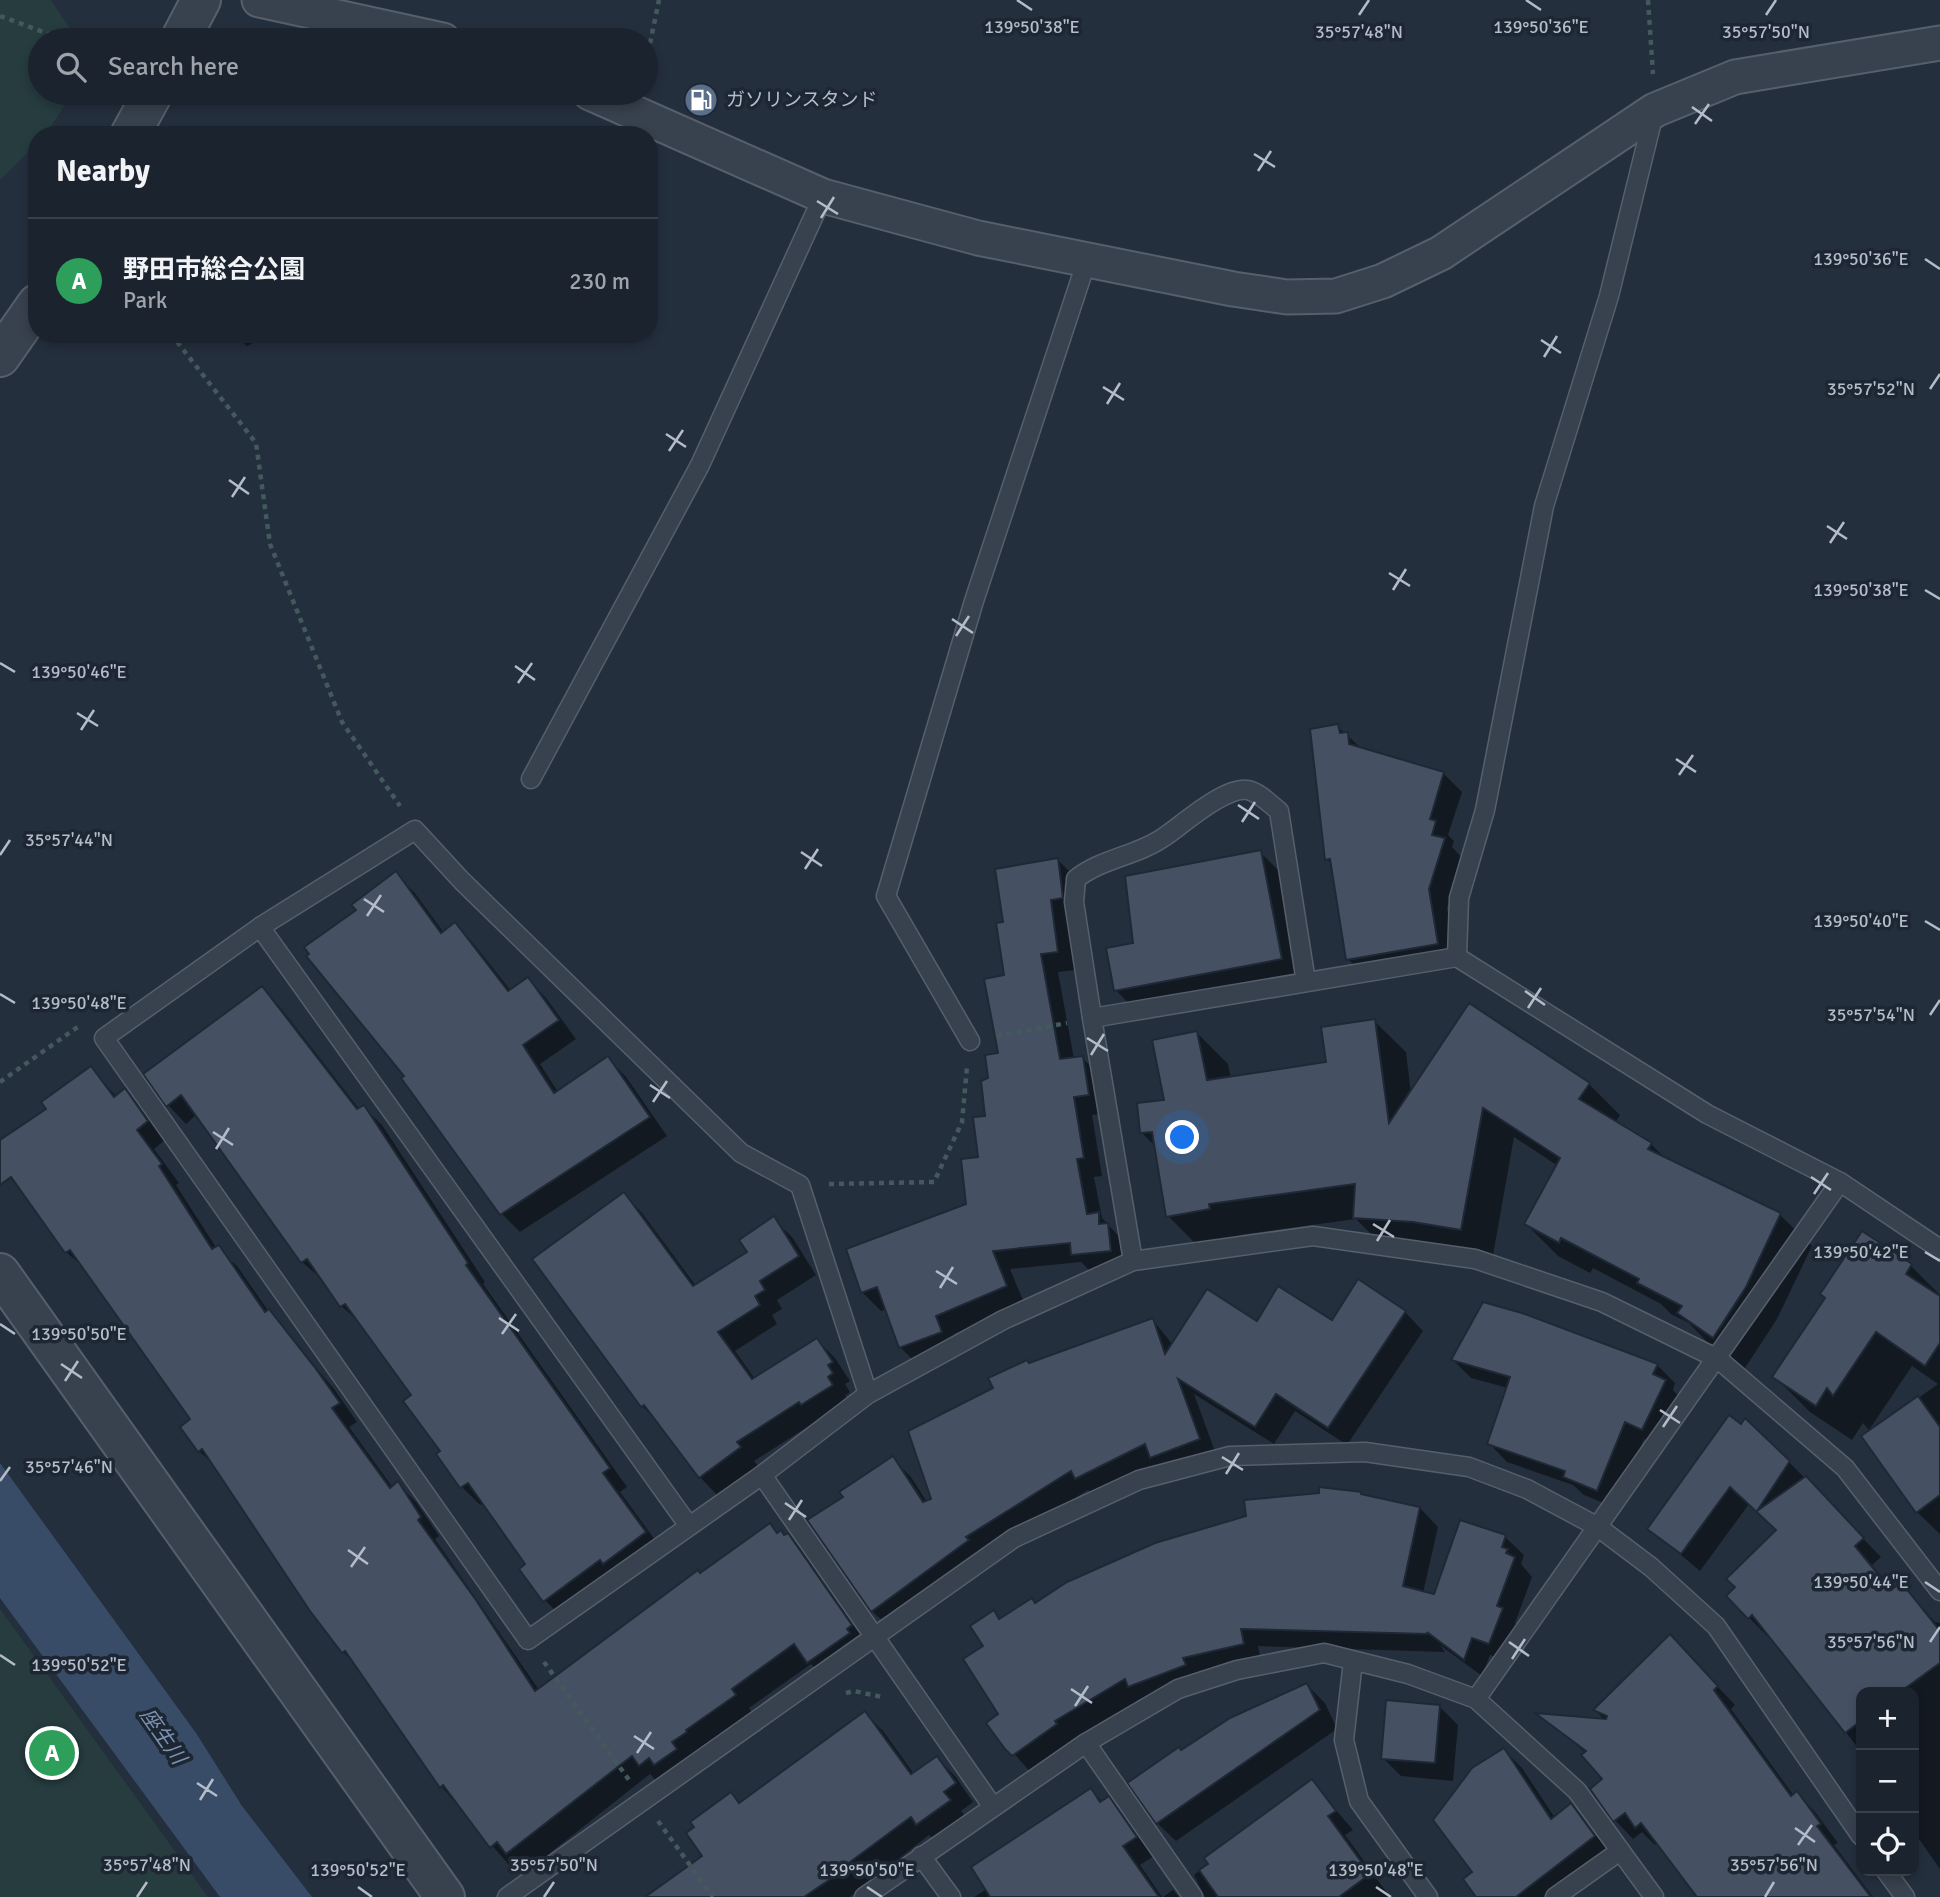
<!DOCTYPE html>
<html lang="en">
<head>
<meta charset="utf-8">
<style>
	:root { --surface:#1b232e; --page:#282f3a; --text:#f1f3f6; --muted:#a0a4aa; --line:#39404a; --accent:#ea580c }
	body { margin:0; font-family:Signika,"Noto Sans JP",sans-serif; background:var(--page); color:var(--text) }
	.controls { position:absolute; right:21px; bottom:21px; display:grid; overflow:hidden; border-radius:14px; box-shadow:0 4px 10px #0003 }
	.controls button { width:63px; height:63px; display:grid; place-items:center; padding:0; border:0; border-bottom:2px solid var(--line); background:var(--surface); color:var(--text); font:35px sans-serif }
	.you { position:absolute; left:1183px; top:1138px; width:24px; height:24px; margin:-18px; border:5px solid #fff; border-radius:50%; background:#1a73e8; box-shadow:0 0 0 10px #1a73e833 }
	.badge { display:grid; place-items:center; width:46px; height:46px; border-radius:50%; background:var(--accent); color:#fff; font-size:23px; font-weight:700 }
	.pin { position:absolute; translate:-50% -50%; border:4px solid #fff; box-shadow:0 2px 7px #0006 }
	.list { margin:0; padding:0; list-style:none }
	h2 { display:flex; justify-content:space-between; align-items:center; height:91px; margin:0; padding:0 28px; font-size:30px }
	h2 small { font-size:23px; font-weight:400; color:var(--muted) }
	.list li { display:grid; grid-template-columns:46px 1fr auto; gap:21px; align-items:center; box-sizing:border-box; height:126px; padding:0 28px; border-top:2px solid var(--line) }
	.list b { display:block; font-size:26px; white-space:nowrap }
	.list p { margin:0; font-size:23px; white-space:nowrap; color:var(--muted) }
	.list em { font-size:23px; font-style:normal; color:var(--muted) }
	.icon { flex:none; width:38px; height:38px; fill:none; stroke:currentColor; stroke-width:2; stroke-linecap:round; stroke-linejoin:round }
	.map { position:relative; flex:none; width:1940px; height:1897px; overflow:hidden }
	.search { position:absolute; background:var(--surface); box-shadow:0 4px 10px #0003; left:28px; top:28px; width:630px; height:77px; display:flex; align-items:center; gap:18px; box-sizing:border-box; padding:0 24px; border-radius:38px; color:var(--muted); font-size:26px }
	.panel { position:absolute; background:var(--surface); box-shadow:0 4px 10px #0003; left:28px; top:126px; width:630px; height:217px; border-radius:28px }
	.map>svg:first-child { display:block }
	.green { fill:#263c3f }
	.water { fill:#394c67 }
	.shadow { fill:#0007 }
	.building { fill:#455162; stroke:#1f2835; stroke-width:2 }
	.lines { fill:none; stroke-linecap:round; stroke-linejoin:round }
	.service-casing { stroke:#565f6c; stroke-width:21 }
	.minor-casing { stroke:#565f6c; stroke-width:37 }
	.tertiary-casing { stroke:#565f6c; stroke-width:42 }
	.path { stroke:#44595c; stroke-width:4.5; stroke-dasharray:5 5; stroke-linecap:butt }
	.service { stroke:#38414e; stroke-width:18 }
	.minor { stroke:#38414e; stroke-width:33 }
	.tertiary { stroke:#38414e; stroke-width:38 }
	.ticks { fill:none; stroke:#b4bcc9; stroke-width:2.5 }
	.labels { text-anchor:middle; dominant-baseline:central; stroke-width:7; stroke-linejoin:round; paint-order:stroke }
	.poi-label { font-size:19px; fill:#b4bcc9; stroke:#1d2633; text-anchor:start }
	.water-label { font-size:21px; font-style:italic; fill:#7c92b1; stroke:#1d2633 }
	.ticks-label { font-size:18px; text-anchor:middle; fill:#b4bcc9; stroke:#1d2633; stroke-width:7; stroke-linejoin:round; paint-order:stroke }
</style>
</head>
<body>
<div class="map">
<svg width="1940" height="1897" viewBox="0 0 1940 1897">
	<rect width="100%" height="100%" fill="#242f3e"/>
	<g class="green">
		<polygon points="0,0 51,0 72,32 74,40 40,40 40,93 72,93 46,135 37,135 37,144 0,180"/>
		<polygon points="0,1609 208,1897 0,1897"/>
	</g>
	<polygon class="water" points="0,1463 196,1733 242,1806 312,1897 220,1897 0,1598"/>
	<g class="shadow">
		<polygon points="225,334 271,334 247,346 235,335 229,338"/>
		<polygon points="1337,726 1363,750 1443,773 1462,792 1448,835 1454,841 1452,847 1462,858 1447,908 1456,962 1366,977 1348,959 1332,865 1327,859"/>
		<polygon points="1260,852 1279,871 1299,977 1134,1009 1116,990"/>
		<polygon points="1058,860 1076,878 1076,970 1058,972 1074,1059 1082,1058 1101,1076 1106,1113 1092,1115 1102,1176 1094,1177 1102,1218 1125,1243 1128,1269 1091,1272 1081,1262 1010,1269 1025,1305 954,1334 959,1351 919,1366 900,1347 887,1309 881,1311 862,1292 968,1205 980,1159 990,1079 1000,1055 1005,924"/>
		<polygon points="395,874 414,892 444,933 455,924 473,943 511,991 528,979 546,998 576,1039 540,1064 558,1092 608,1058 626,1077 667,1136 520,1232 502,1214 404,1078 406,1077 358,911"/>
		<polygon points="262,989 280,1007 360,1110 363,1107 382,1125 485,1282 483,1284 627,1487 620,1492 663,1551 563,1619 545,1600 527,1565 484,1502 480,1505 462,1487 438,1455 442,1452 413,1395 361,1323 341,1306 322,1279 302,1262 197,1114 186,1124 168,1105"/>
		<polygon points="1374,1021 1406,1052 1411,1093 1589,1084 1620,1115 1615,1123 1651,1144 1666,1159 1780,1215 1812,1246 1777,1319 1745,1368 1710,1345 1689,1323 1671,1314 1661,1304 1593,1268 1590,1273 1558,1256 1526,1224 1558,1166 1514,1137 1492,1261 1386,1249 1356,1219 1239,1235 1240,1241 1199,1247 1168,1216 1157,1148 1141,1132 1166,1101 1197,1033 1228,1064 1231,1078 1328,1063"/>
		<polygon points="90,1068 117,1097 125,1090 143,1109 165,1140 154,1149 179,1183 176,1185 217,1249 237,1266 269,1312 334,1389 357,1422 349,1427 393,1488 398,1484 416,1502 439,1536 435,1539 539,1690 770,1525 778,1534 788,1535 806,1553 870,1644 827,1680 811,1664 749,1708 753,1714 658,1783 650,1774 526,1872 515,1861 509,1865 441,1786 361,1670 343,1652 312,1610 218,1469 199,1451 193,1420 86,1269 66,1252 0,1164 0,1142 49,1109"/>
		<polygon points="624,1194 642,1213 696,1286 749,1252 773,1219 792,1237 816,1275 777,1300 782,1309 772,1315 777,1324 735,1351 755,1379 817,1340 835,1358 850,1381 845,1384 850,1392 845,1396 850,1404 821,1422 818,1420 754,1461 758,1466 718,1496 700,1477 660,1424 642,1406"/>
		<polygon points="1863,1233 1911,1266 1940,1295 1940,1534 1917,1512 1864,1437 1938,1384 1912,1366 1869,1430 1863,1423 1852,1440 1810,1412 1775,1377 1826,1299"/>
		<polygon points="1405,1312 1423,1331 1347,1445 1295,1411 1274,1444 1194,1394 1217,1457 1169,1475 1159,1464 1095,1497 1088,1490 983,1556 891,1629 872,1611 846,1498 893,1459 911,1477 927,1502 933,1499 995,1389 1030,1365 1153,1320 1173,1345 1257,1324 1332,1322"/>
		<polygon points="1453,1360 1657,1365 1675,1383 1673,1390 1683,1400 1661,1447 1644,1439 1616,1508 1584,1495 1573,1485 1507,1462 1489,1443 1508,1388 1471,1378"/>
		<polygon points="1729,1417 1789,1462 1881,1557 1872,1565 1893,1590 1901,1584 1935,1622 1940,1623 1940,1869 1914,1832 1914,1692 1861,1692 1861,1752 1770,1633 1767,1636 1728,1596 1778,1531 1749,1504 1700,1571 1650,1529"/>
		<polygon points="1361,1493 1364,1497 1420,1508 1438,1527 1423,1593 1435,1597 1505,1537 1524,1555 1521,1564 1532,1577 1515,1623 1520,1628 1508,1661 1490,1655 1482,1676 1440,1645 1445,1652 1258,1646 1261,1662 1148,1704 1142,1698 1072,1740 1074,1743 1032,1774 988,1724 1000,1715 986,1647 994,1612 1001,1620 1036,1604"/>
		<polygon points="1688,1655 1735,1705 1731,1709 1794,1796 1797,1793 1815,1812 1838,1843 1834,1845 1873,1897 1698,1897 1657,1843 1655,1845 1642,1832 1633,1839 1615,1820 1605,1779 1586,1753 1540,1715 1606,1721 1595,1710"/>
		<polygon points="1307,1685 1325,1703 1337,1729 1176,1841 1157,1823 1182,1752"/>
		<polygon points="1439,1706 1458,1725 1453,1781 1401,1776 1383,1758"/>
		<polygon points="865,1713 883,1731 914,1774 937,1758 955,1776 973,1802 961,1811 968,1819 936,1842 929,1835 850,1897 648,1897 705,1857 731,1794 741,1804"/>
		<polygon points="1504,1750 1522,1768 1555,1818 1571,1805 1612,1855 1559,1897 1479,1897 1475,1872"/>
		<polygon points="1312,1782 1353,1830 1345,1835 1390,1897 1205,1897 1194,1875"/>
		<polygon points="1091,1790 1103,1802 1109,1798 1127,1816 1154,1856 1140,1865 1162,1897 974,1897 987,1889"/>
		<polygon points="1173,1890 1179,1897 1163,1897"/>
	</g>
	<g class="building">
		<polygon points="1338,724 1340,733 1348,732 1349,744 1444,772 1430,819 1436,821 1432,835 1445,838 1429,889 1438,944 1346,960 1330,859 1325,860 1310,729"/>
		<polygon points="1261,850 1282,959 1114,991 1106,948 1133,943 1125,876"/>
		<polygon points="1058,858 1063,898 1051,900 1058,952 1041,954 1060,1059 1083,1056 1089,1095 1074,1097 1084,1158 1077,1159 1087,1214 1099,1212 1099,1224 1108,1223 1111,1251 1071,1255 1070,1243 993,1251 1007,1286 936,1316 942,1332 899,1348 877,1287 861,1293 846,1249 966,1204 961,1159 978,1157 973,1117 985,1116 981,1081 988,1078 985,1055 998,1053 984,979 1004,975 996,923 1003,922 995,869"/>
		<polygon points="396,871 441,933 455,922 508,991 528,977 559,1020 523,1045 554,1093 608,1056 650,1117 500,1215 401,1078 404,1076 306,956 309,954 304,947 356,910 351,905"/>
		<polygon points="262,986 357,1109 364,1105 468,1263 466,1265 610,1468 603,1473 646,1532 603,1564 600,1560 543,1602 519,1569 525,1564 468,1483 460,1488 436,1454 440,1451 403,1401 411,1395 345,1304 340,1307 307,1259 301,1263 181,1095 166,1107 143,1074"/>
		<polygon points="1469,1003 1590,1083 1579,1099 1652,1143 1648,1149 1781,1213 1746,1287 1713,1338 1677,1313 1682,1306 1637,1283 1639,1279 1561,1238 1559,1243 1524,1224 1560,1158 1483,1108 1461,1230 1413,1222 1353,1218 1355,1184 1209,1204 1210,1209 1166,1217 1152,1132 1140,1133 1137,1103 1164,1100 1152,1040 1197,1031 1207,1080 1326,1062 1321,1027 1375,1019 1389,1123"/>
		<polygon points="91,1066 114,1097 125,1088 148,1121 137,1130 162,1164 159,1166 212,1249 219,1245 265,1312 269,1309 316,1369 340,1403 332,1408 390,1488 398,1481 421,1517 418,1520 476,1600 535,1691 698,1570 700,1573 770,1523 777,1533 781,1530 784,1535 788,1533 852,1625 847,1629 850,1633 807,1663 794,1644 732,1689 736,1695 686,1730 687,1732 672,1742 677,1749 654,1765 649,1758 639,1766 632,1756 506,1854 497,1842 490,1848 443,1785 440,1788 345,1651 342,1653 310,1611 202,1449 198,1452 180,1427 190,1419 70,1250 65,1253 11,1177 0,1185 0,1140 46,1109 41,1102"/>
		<polygon points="624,1192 693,1286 747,1252 739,1240 774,1216 799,1256 760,1281 765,1290 755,1296 760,1305 718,1332 752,1379 817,1338 833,1362 828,1365 833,1373 828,1377 833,1385 801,1405 799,1402 737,1442 741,1447 699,1478 644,1405 641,1407 532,1259"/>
		<polygon points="1862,1231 1912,1264 1906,1274 1940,1296 1940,1343 1925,1366 1876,1332 1833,1396 1827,1388 1816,1406 1772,1377 1825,1298 1820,1294"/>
		<polygon points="1358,1279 1406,1311 1328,1428 1276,1394 1255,1427 1178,1379 1200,1439 1150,1458 1145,1444 1075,1479 1071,1471 966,1537 969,1540 871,1612 807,1520 843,1497 839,1492 893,1456 923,1502 931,1499 908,1431 993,1388 988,1378 1027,1360 1029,1363 1153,1318 1165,1354 1207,1289 1257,1321 1278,1286 1332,1320"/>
		<polygon points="1483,1302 1522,1313 1658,1364 1653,1374 1666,1380 1642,1430 1625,1422 1597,1491 1563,1477 1565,1471 1487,1444 1510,1377 1451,1360"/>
		<polygon points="1918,1396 1940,1427 1940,1495 1916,1513 1861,1436"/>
		<polygon points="1729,1415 1741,1424 1745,1418 1790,1461 1757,1511 1806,1476 1864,1538 1855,1546 1891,1590 1901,1582 1940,1631 1940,1663 1900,1692 1861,1692 1861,1721 1845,1733 1752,1615 1748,1619 1726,1596 1735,1587 1726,1579 1776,1530 1730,1487 1681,1554 1647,1529"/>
		<polygon points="1319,1487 1362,1492 1361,1494 1420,1507 1403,1586 1434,1594 1460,1520 1506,1535 1502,1547 1508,1549 1506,1553 1515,1557 1497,1606 1503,1608 1489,1644 1472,1638 1464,1660 1427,1632 1428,1634 1241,1629 1244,1644 1183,1658 1186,1665 1128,1687 1125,1679 1055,1721 1057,1724 1012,1756 1005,1749 986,1723 998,1714 963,1659 983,1646 970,1626 994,1610 999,1619 1032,1598 1035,1603 1067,1582 1155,1543 1246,1516 1244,1500 1319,1493"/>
		<polygon points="1670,1634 1718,1686 1714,1690 1791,1796 1797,1791 1821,1824 1817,1826 1871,1897 1697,1897 1641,1823 1635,1828 1625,1813 1613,1822 1590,1789 1602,1779 1581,1755 1586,1751 1535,1713 1606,1719 1607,1716 1593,1710"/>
		<polygon points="1307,1683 1320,1710 1156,1824 1127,1783 1179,1747 1181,1750 1230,1718"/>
		<polygon points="1386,1700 1440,1705 1435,1763 1381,1759"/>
		<polygon points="865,1711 911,1774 937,1756 956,1783 944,1792 951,1800 916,1825 911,1817 850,1862 851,1865 804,1897 645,1897 702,1856 686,1833 694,1827 690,1822 731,1792 739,1803"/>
		<polygon points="1504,1748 1551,1819 1571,1803 1595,1836 1516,1897 1476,1897 1463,1879 1472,1872 1433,1820 1472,1768"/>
		<polygon points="1312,1779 1336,1811 1328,1816 1370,1874 1339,1897 1218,1897 1199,1870 1208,1864 1204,1858"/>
		<polygon points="1091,1788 1100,1802 1109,1796 1137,1837 1123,1846 1159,1897 990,1897 971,1867"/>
	</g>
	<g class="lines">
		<defs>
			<g id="service">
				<polyline points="531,779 700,465 823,196"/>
				<polyline points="260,927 689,1526"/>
				<polyline points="1457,957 1459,898 1485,810 1544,506 1609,296 1654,113"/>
				<path d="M 1092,1018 L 1074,902 L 1076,879 C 1102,858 1137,856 1164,837 C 1182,825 1225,786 1248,790 C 1260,793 1270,804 1279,811 L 1306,982"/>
				<polyline points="970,1041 886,896 974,601 1087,260"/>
				<polyline points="1133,1261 1092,1018 1457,957 1707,1114 1840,1182 1940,1249"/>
				<polyline points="868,1394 800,1185 741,1153 462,881 415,830 260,927 104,1038 528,1640 762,1475 868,1394 1003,1320 1133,1261 1313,1236 1475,1259 1602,1302 1718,1359 1845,1468 1940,1591"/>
				<polyline points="762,1475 993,1807"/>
				<polyline points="1353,1661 1344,1740 1359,1801 1428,1897"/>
				<polyline points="1476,1699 1840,1182"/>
				<polyline points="1086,1743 1193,1897"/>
				<polyline points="921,1856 951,1897"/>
				<polyline points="1886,1871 1905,1897"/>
				<polyline points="507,1897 1014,1538 1139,1480 1230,1456 1365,1452 1469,1467 1527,1489 1598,1527 1651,1567 1716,1626 1861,1836"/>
				<polyline points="864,1897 1086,1743 1178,1689 1237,1670 1324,1653 1408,1674 1476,1699 1577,1791 1654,1897"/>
				<polyline points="1555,1897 1620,1851"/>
			</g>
			<g id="minor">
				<polyline points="259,0 443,40"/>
				<polyline points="590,93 823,196 978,238 1233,289 1287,297 1336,296 1383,281 1441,253 1655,110 1735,77 1940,43"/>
			</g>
			<g id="tertiary">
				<polyline points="180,40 201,0"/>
				<polyline points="130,135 153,93"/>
				<polyline points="0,357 37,304"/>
				<polyline points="0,1273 445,1897"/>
			</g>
		</defs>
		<use href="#service" class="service-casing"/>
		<use href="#minor" class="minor-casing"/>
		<use href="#tertiary" class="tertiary-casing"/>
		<g class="path">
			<polyline points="1648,0 1653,74"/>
			<polyline points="0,16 65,40"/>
			<polyline points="646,63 659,0"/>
			<polyline points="171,334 256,443 270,544 342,722 400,806"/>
			<polyline points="997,1036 1067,1023"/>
			<polyline points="0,1082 79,1026"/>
			<polyline points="829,1184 934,1182 962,1122 967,1067"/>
			<polyline points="544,1662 629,1780"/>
			<polyline points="846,1693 854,1691 882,1697"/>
			<polyline points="658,1821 713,1897"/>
		</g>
		<use href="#service" class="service"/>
		<use href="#minor" class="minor"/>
		<use href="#tertiary" class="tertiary"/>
	</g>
	<path class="ticks" d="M 1017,0 L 1032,10M 1526,0 L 1541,10M 1359,15 L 1369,0M 1766,15 L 1776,0M 1692,107 L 1712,121M 1695,124 L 1709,104M 1254,154 L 1275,167M 1258,171 L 1271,151M 817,201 L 838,214M 821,218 L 834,197M 1925,259 L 1940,269M 1541,340 L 1561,353M 1544,357 L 1557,336M 1103,387 L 1124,400M 1930,389 L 1940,374M 1107,404 L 1120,383M 666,434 L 686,447M 669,451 L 683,430M 229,480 L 249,494M 232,497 L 245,477M 1827,526 L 1847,539M 1830,543 L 1844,522M 1389,573 L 1410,586M 1393,590 L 1406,569M 1925,590 L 1940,599M 952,619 L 973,633M 956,636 L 969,616M 0,663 L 15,672M 515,666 L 535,680M 518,683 L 532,663M 77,713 L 98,726M 81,730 L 94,710M 1676,759 L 1696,772M 1679,775 L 1693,755M 1238,805 L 1259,819M 1242,822 L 1255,802M 801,852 L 822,866M 0,855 L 10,840M 805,869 L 818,849M 364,899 L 384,912M 367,916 L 381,895M 1925,921 L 1940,930M 1525,991 L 1545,1005M 0,994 L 15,1003M 1528,1008 L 1541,988M 1930,1015 L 1940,1000M 1087,1038 L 1108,1051M 1091,1055 L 1104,1034M 650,1085 L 670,1098M 653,1102 L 667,1081M 213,1132 L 233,1145M 216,1149 L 229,1128M 1811,1177 L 1831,1190M 1814,1194 L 1828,1173M 1373,1224 L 1394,1237M 1377,1241 L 1390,1220M 1925,1252 L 1940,1261M 936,1271 L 957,1284M 940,1288 L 953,1267M 499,1318 L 519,1331M 0,1324 L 15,1334M 502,1334 L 516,1314M 61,1364 L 82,1378M 65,1381 L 78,1361M 1660,1410 L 1680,1423M 1663,1427 L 1677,1406M 1222,1457 L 1243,1470M 1226,1474 L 1239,1453M 0,1481 L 10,1467M 785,1503 L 806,1517M 789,1520 L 802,1500M 348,1550 L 368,1564M 351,1567 L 365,1547M 1925,1582 L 1940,1592M 1509,1642 L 1529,1656M 1930,1642 L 1940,1627M 0,1655 L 15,1665M 1512,1659 L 1525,1639M 1071,1689 L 1092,1703M 1075,1706 L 1088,1686M 634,1736 L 654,1749M 637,1753 L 651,1732M 197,1783 L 217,1796M 200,1800 L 213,1779M 1795,1828 L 1815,1842M 1798,1845 L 1812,1825M 358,1887 L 372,1897M 867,1887 L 882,1897M 1376,1887 L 1391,1897M 137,1897 L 147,1882M 544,1897 L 554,1882M 1765,1897 L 1774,1882"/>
	<defs>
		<symbol id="fuel-disc" viewBox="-11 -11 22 22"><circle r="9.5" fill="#5c6f8a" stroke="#1d2633"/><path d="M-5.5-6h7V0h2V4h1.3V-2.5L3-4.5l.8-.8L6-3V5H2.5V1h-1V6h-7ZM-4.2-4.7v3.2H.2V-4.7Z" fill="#fff"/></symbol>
	</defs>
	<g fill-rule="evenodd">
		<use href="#fuel-disc" x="682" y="81" width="38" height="38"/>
	</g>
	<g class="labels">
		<g class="poi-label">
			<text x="726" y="100">ガソリンスタンド</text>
		</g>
		<g class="water-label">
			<text transform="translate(163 1736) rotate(55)">座生川</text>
		</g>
	</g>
	<g class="ticks-label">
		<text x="1032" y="33">139°50'38"E</text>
		<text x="1541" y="33">139°50'36"E</text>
		<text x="1766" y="38">35°57'50"N</text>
		<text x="1359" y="38">35°57'48"N</text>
		<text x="1861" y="265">139°50'36"E</text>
		<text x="1871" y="395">35°57'52"N</text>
		<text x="1861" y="596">139°50'38"E</text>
		<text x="79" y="678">139°50'46"E</text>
		<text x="69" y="846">35°57'44"N</text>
		<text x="1861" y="927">139°50'40"E</text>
		<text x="79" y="1009">139°50'48"E</text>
		<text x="1871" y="1021">35°57'54"N</text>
		<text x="1861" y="1258">139°50'42"E</text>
		<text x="79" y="1340">139°50'50"E</text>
		<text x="69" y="1473">35°57'46"N</text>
		<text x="1861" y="1588">139°50'44"E</text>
		<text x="1871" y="1648">35°57'56"N</text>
		<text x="79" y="1671">139°50'52"E</text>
		<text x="147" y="1871">35°57'48"N</text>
		<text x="554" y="1871">35°57'50"N</text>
		<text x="1774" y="1871">35°57'56"N</text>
		<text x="358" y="1876">139°50'52"E</text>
		<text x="867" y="1876">139°50'50"E</text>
		<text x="1376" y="1876">139°50'48"E</text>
	</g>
</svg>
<div class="controls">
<button>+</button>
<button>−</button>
<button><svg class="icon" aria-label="locate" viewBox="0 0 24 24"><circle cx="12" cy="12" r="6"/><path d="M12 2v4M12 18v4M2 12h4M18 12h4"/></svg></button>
</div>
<div class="you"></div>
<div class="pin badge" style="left:52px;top:1753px;background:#2e9e5b">A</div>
<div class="search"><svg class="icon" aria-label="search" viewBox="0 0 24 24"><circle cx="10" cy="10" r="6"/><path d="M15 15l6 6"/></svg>Search here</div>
<section class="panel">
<h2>Nearby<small></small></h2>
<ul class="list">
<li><span class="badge" style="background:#2e9e5b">A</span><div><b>野田市総合公園</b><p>Park</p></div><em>230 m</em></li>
</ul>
</section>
</div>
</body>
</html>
